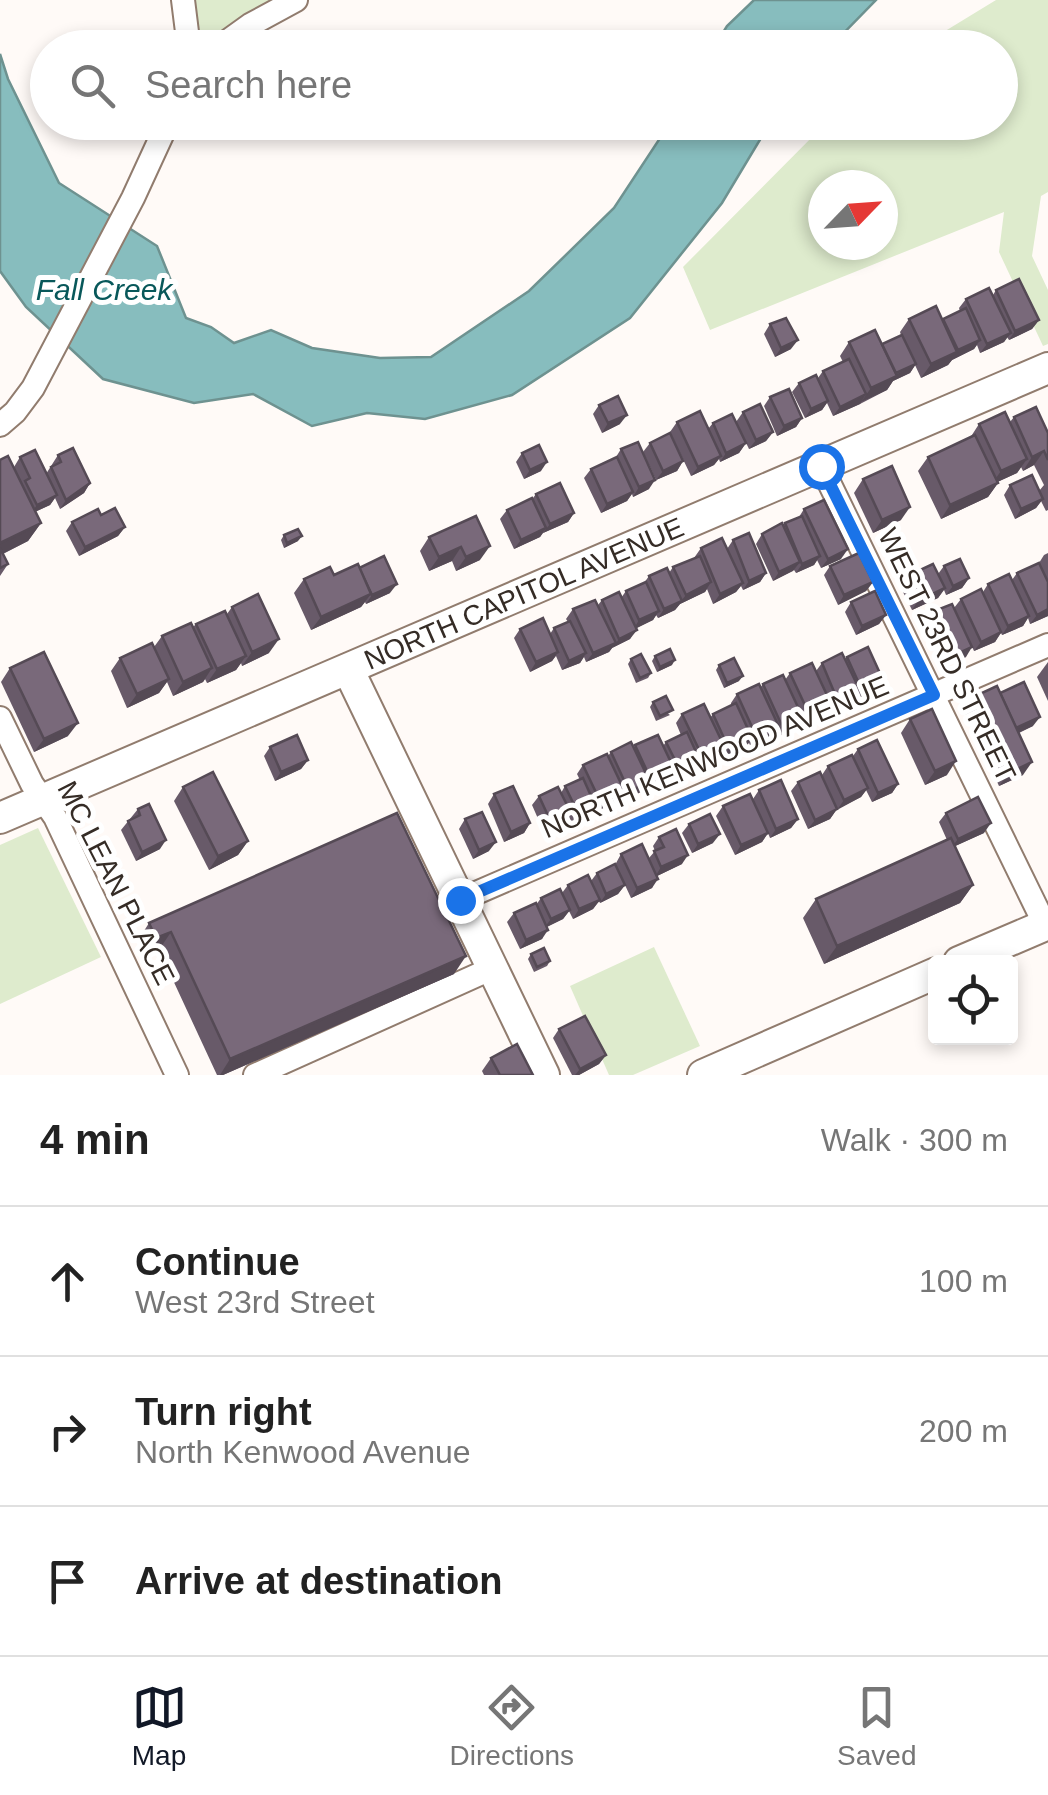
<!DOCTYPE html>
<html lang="en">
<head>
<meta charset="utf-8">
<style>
	:root { --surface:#fff; --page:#f6f6f6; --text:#222; --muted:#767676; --line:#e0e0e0; --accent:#111827 }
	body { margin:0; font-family:Arial,sans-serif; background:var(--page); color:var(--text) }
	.controls { position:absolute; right:30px; bottom:30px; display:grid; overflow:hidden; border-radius:10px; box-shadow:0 5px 15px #0003 }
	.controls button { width:90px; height:90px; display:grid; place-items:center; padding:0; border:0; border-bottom:2px solid var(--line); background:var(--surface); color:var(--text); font:50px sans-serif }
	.compass { position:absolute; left:808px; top:170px; width:90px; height:90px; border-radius:50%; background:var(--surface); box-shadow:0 5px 15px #0003; rotate:65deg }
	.stop { position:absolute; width:30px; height:30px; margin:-22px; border:8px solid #1a73e8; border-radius:50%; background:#fff }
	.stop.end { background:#1a73e8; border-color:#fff; box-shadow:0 2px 10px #0008 }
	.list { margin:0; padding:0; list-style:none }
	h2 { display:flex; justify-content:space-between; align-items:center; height:130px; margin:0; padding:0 40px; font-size:42px }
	h2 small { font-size:32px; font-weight:400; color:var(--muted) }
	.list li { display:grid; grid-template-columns:65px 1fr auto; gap:30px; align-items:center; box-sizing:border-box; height:150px; padding:0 40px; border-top:2px solid var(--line) }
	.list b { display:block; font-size:38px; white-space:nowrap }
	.list p { margin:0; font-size:32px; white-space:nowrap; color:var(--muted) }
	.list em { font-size:32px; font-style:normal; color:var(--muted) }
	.icon { flex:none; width:55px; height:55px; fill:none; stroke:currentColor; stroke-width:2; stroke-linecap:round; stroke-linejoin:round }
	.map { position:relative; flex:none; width:1048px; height:1075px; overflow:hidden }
	.search { position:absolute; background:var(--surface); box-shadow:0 5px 15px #0003; left:30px; right:30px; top:30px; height:110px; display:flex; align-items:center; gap:25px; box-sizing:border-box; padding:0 35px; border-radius:55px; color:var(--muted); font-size:38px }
	.sheet { height:580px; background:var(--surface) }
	nav { display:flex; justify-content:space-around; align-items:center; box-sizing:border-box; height:140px; border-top:2px solid var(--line); background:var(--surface); font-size:28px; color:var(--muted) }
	nav a { display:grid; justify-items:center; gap:5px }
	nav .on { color:var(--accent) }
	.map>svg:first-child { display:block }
	.green { fill:#deebcd; fill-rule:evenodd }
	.water { fill:#87bdbe; stroke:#6e9290; stroke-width:2.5 }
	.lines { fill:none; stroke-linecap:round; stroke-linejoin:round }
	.minor-casing { stroke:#917c6e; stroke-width:26 }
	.major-casing { stroke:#917c6e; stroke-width:34 }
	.minor { stroke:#fff; stroke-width:22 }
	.major { stroke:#fff; stroke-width:30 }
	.wall { fill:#685a69 }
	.shaded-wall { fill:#554a55 }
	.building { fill:#79697a; stroke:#554a55; stroke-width:2.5 }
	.route { stroke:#1a73e8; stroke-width:12 }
	.labels { text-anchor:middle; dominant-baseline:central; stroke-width:10; stroke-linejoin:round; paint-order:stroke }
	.street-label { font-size:28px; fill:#352c26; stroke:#fff }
	.water-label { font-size:30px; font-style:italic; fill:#08585a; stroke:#fff }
</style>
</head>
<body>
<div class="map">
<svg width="1048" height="1075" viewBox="0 0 1048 1075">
	<rect width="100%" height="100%" fill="#fffaf7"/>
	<g class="green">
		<polygon points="192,0 274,0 220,33 204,48 196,47"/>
		<path d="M 996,0 L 1048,0 L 1048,192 L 1041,196 L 1032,256 L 1048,290 L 1048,344 L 1043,346 L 999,252 L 1004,212 L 710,330 L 683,267 L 826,123 L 1000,122 L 1000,48 L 919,47 ZM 823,185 L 883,185 L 883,245 L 823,245 Z"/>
		<polygon points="38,828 101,957 0,1004 0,845"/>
		<polygon points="654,947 700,1046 633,1075 609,1075 570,986"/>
	</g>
	<g class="water">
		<polygon points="754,0 876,0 830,47 714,47 727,26"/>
		<polygon points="0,54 8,79 59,183 157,246 186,318 211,327 234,343 271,330 312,348 380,358 431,357 529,291 614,208 670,123 770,123 722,203 630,318 512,395 425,419 367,413 312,426 253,394 194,403 103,379 26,307 0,271"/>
	</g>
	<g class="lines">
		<defs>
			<g id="minor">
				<polyline points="183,0 189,48"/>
				<polyline points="218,48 250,25 296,0"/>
				<polyline points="0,425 15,412 33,388 133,198 168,122"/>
				<polyline points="821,466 1045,925"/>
				<polyline points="0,718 32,784 55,817 177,1075"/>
				<polyline points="460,900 1048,645"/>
				<polyline points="255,1075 493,968"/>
			</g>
			<g id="major">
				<polyline points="348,669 544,1075"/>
				<path id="s1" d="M 0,818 L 1048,368"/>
				<polyline points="959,962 1048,924"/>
				<polyline points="703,1075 936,973"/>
			</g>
		</defs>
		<use href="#minor" class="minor-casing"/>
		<use href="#major" class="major-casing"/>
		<use href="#minor" class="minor"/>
		<use href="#major" class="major"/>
	</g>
	<g class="wall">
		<polygon points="996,290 1039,320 1032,329 1009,340 1007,337 1004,342 980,353 977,345 974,349 952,360 948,365 921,378 915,365 910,373 893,381 887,390 860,404 833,416 827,403 822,410 805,418 792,392 799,383 818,378 823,371 843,362 840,356 849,342 882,345 901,335 900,332 909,319 943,320 960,311 959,308 966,299 993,295"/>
		<polygon points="770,324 791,349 775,357 764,334"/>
		<polygon points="770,397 802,418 796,427 777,436 764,406"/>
		<polygon points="599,405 620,424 602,433 593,414"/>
		<polygon points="743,412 773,432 766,441 749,449 736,422"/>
		<polygon points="1014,417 1048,433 1048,510 1046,511 1041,501 1036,508 1015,519 1004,495 1010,485 1039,491 1044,485 1034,465 1023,471 1021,467 1017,473 997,482 998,483 988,497 941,519 918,471 928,457 970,438 979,424 1010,422"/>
		<polygon points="677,422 708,429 713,423 746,443 739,453 720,462 719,459 714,465 691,476 670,432"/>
		<polygon points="650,443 683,461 677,471 656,480 643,452"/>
		<polygon points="621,449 649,489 633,497 632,494 627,501 601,513 584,478 591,469 616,457"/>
		<polygon points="522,453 541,471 524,479 516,462"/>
		<polygon points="58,455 90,483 84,493 60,509 55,498 50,505 35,512 41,523 28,541 3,554 8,564 0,576 0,460 14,467 20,457 46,474"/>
		<polygon points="863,479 901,520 873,533 854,493"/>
		<polygon points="536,494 574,513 568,522 543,533 540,537 514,549 500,519 507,510 533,498"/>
		<polygon points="804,509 841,559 821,568 817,560 814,565 796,573 794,570 773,581 756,544 762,534 799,517"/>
		<polygon points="101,515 125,527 118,536 79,556 66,531 72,522"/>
		<polygon points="476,516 480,560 456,571 452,561 429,571 420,551 429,537"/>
		<polygon points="284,535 298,541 284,548 281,540"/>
		<polygon points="733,540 766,573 760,582 743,590 741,586 736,592 713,604 707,589 705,592 680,604 675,610 658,618 656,615 653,620 636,628 630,639 612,648 609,652 586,662 584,657 580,663 562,670 556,656 552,661 530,672 514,638 520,629 550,634 554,628 568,622 566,619 573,609 598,605 602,600 621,598 626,591 644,583 649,576 669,573 673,567 694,558 701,548 727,549"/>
		<polygon points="1048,553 1048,616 1030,624 1028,618 1023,626 1002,635 1001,633 995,642 974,651 954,608 961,599 983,592 988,584 1012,580 1017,573 1039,563 1044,555"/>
		<polygon points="830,566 873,582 866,591 838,605 824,575"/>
		<polygon points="944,566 969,578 962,588 946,595 944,590 938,598 912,610 900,586 907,576 938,574"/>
		<polygon points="359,568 390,593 366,604 365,602 361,607 311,630 294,593 304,579 334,575"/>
		<polygon points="851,602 886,615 879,624 856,635 845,612"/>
		<polygon points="232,607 269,653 242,666 241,663 236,670 207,683 205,679 203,682 173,696 167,682 159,693 127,708 111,671 120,658 154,647 162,636 193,627 196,624 227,614"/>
		<polygon points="932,612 966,657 946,666 926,622"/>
		<polygon points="655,656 672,665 657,672 652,661"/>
		<polygon points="847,657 876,689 860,697 855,704 833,715 832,710 827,717 805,728 801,721 797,728 777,737 776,735 773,739 752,749 749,743 745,747 723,758 722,756 719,760 697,769 695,772 674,782 672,778 669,782 647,793 645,789 623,801 621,797 618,801 595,812 593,808 589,815 571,823 568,814 563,821 543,830 532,805 539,796 561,793 565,786 580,780 577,774 583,765 608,756 611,752 634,747 635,745 663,746 666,742 681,735 676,723 682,714 710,718 713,714 731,705 731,703 737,694 760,688 763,684 785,680 790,673 816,671 822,663 845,659"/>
		<polygon points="631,659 651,673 648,678 636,683 628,664"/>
		<polygon points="1048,662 1048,701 1037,677"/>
		<polygon points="719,665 739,681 724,688 716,670"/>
		<polygon points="10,668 68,736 34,752 1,682"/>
		<polygon points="1000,693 1033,726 1019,733 1023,775 999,786 964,711 973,697"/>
		<polygon points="653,702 670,715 656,721 650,707"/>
		<polygon points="910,719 947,775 925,785 901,733"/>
		<polygon points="270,747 308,760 301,769 275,781 264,756"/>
		<polygon points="858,749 898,784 892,793 872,802 866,790 861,797 837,809 830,819 808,829 791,791 798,782 837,808 822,775 828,766 853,756"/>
		<polygon points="183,787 248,841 238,855 209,870 174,801"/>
		<polygon points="759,790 798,819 791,828 770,838 768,833 762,842 735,855 716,816 723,806 753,799"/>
		<polygon points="494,794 530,823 524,833 504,842 488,804"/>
		<polygon points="138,809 160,849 136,861 121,830"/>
		<polygon points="946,813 984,833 955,846 973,885 960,903 824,964 803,918 816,899 947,840 939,822"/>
		<polygon points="465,819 489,851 473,859 459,829"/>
		<polygon points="689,824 713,843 692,853 682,833"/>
		<polygon points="659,837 682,864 657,876 652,888 631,898 625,885 618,894 600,903 599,901 593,909 573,919 569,911 563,919 547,927 542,939 520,949 507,922 514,913 536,905 541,898 562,893 568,885 591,881 597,873 615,865 621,854 649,858 655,851 653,846"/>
		<polygon points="149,923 454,974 223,1075 217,1075 159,950 144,956 137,942"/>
		<polygon points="531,954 550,961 547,966 534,972 528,959"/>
		<polygon points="559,1029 606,1055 599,1064 579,1075 572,1075 553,1038"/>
		<polygon points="491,1058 533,1075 484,1075 482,1071"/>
	</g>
	<g class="shaded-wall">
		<polygon points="1039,320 1032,329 1009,340 1015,331"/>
		<polygon points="1011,333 1004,342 980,353 987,344"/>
		<polygon points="798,340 791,349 775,357 781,348"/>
		<polygon points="980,340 974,349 952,360 948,365 921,378 931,364"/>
		<polygon points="916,364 910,373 893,381 887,390 861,402 871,388"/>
		<polygon points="866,394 860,404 833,416 840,407"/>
		<polygon points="828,401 822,410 805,418 811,409"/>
		<polygon points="627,415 620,424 602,433 608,423"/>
		<polygon points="802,418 796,427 777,436 784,426"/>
		<polygon points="773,432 766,441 749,449 756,440"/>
		<polygon points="746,443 739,453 720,462 726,453"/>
		<polygon points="1044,451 1034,465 1023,471 1032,457"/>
		<polygon points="721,456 714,465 691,476 698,467"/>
		<polygon points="1027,459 1017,473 991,485 1001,471"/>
		<polygon points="683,461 677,471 656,480 663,471"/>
		<polygon points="547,462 541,471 524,479 530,470"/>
		<polygon points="655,480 649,489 633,497 639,487"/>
		<polygon points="90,483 84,493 60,509 66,500"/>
		<polygon points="998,483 988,497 941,519 950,505"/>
		<polygon points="633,492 627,501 601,513 607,504"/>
		<polygon points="57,495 50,505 30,514 37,505"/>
		<polygon points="1043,499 1036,508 1015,519 1021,509"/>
		<polygon points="910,507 901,520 873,533 882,520"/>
		<polygon points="574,513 568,522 543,533 550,524"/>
		<polygon points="41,523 28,541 0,555 0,543"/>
		<polygon points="125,527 118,536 79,556 85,547"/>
		<polygon points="546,528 540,537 514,549 521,540"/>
		<polygon points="302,536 298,541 284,548 287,543"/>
		<polygon points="490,546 480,560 456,571 466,557"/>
		<polygon points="461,547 452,561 429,571 439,557"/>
		<polygon points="848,549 841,559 821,568 828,559"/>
		<polygon points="820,556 814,565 796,573 802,564"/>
		<polygon points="800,562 793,571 773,581 779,572"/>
		<polygon points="766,573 760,582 743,590 749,581"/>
		<polygon points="969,578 962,588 946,595 953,586"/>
		<polygon points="711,582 705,592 680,604 675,610 658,618 664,609 681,601 686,595"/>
		<polygon points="873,582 866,591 838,605 844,595"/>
		<polygon points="743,583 736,592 713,604 720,594"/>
		<polygon points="397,584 390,593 366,604 372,595"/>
		<polygon points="945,588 938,598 912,610 918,601"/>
		<polygon points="371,594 361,607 311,630 321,617"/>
		<polygon points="1048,609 1048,616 1030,624 1037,615"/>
		<polygon points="659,611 653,620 633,630 639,620"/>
		<polygon points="886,615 879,624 856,635 862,626"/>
		<polygon points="1029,616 1023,626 1002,635 1008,626"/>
		<polygon points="637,630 630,639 612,648 619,639"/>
		<polygon points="1001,632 995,642 974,651 981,642"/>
		<polygon points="279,639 269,653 242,666 252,652"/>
		<polygon points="616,643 609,652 586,662 593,653"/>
		<polygon points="972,647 966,657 946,666 953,656"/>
		<polygon points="558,652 552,661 530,672 536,662"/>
		<polygon points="586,653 580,663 562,670 569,661"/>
		<polygon points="246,656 236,670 207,683 217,669"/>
		<polygon points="675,660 672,665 657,672 660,667"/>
		<polygon points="212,668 203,682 173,696 183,682"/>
		<polygon points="743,676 739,681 724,688 727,683"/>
		<polygon points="169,679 159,693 127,708 137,694"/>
		<polygon points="883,680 876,689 860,697 855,704 833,715 840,706 857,697 862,690"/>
		<polygon points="833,708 827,717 805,728 811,718"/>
		<polygon points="1040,717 1033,726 1009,737 1016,728"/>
		<polygon points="803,718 797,728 777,737 783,728"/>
		<polygon points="78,723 68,736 34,752 44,739"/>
		<polygon points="780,729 773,739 752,749 758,740"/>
		<polygon points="752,738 745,747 723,758 729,749"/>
		<polygon points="726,750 719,760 698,770 704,760"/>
		<polygon points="308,760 301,769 275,781 281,772"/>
		<polygon points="956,761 947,775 925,785 935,771"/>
		<polygon points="1032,762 1023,775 999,786 1009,773"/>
		<polygon points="701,763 695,772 674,782 681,772"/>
		<polygon points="676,773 669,782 647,793 653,784"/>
		<polygon points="650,782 643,791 623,801 629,791"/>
		<polygon points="898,784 892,793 872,802 878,793"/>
		<polygon points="868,788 861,797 837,810 844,800"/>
		<polygon points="625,792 618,801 595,812 601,803"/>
		<polygon points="595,805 589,815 571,823 578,813"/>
		<polygon points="837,809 830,819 808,829 815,820"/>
		<polygon points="570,811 563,821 543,830 550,820"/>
		<polygon points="798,819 791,828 770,838 776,829"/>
		<polygon points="530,823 524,833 504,842 511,832"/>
		<polygon points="991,823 984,833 951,848 958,839"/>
		<polygon points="768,833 762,842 735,855 741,845"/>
		<polygon points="720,834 713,843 692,853 698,844"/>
		<polygon points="166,840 160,849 136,861 142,852"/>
		<polygon points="248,841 238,855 209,870 218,856"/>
		<polygon points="496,842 489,851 473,859 479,850"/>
		<polygon points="688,855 682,864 655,877 661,867"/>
		<polygon points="658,879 652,888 631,898 637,888"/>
		<polygon points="625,885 618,894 600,903 606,894"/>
		<polygon points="973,885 960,903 824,964 837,946"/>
		<polygon points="600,900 593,909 573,919 579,909"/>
		<polygon points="570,910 563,919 544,928 551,919"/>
		<polygon points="548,930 542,939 520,949 526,940"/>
		<polygon points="171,932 159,950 144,956 156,938"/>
		<polygon points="466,956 454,974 223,1075 220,1075 230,1059"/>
		<polygon points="606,1055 599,1064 579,1075 575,1075 580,1069"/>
	</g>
	<g class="building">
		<polygon points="1019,279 1039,320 1015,331 996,290"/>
		<polygon points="989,288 1011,333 987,344 966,299"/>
		<polygon points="936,306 957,352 931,364 909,319"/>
		<polygon points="966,308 980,340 958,350 943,319"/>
		<polygon points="786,318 798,340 781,348 770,324"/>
		<polygon points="875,330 897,376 871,388 849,342"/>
		<polygon points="902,335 916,364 896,373 882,344"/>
		<polygon points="849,359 866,394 840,407 823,371"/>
		<polygon points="816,375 828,401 811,409 799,383"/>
		<polygon points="789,389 802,418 784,426 770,397"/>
		<polygon points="618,396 627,415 608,423 599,405"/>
		<polygon points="760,404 773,432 756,440 743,412"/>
		<polygon points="1036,407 1048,433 1048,460 1044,451 1032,457 1014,417"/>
		<polygon points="700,411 721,456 698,467 677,422"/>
		<polygon points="1005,412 1027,459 1001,471 979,424"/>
		<polygon points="732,414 746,443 726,453 713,423"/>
		<polygon points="670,433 683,461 663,471 650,443"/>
		<polygon points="975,435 998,483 950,505 928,457"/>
		<polygon points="638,442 655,480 639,487 621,449"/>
		<polygon points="539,445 547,462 530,470 522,453"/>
		<polygon points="73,448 90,483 66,500 51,467 61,462 58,455"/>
		<polygon points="35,450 57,495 37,505 25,481 30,478 20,457"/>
		<polygon points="8,456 41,523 0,543 0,460"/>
		<polygon points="617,457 633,492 607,504 591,469"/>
		<polygon points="892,466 910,507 882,520 863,479"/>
		<polygon points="1032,475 1043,499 1021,509 1010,485"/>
		<polygon points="560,483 574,513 550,524 536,494"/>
		<polygon points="532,498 546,528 521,540 507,510"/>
		<polygon points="824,500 848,549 828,559 804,509"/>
		<polygon points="115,508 125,527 85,547 72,522 98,509 101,515"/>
		<polygon points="476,516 490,546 466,557 461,547 439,557 429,537"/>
		<polygon points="802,516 820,556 802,564 785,523"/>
		<polygon points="782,523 800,562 779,572 762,534"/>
		<polygon points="298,529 302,536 287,543 284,535"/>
		<polygon points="749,533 766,573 749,581 733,540"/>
		<polygon points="722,538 743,583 720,594 701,548"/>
		<polygon points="0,548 8,564 0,568"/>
		<polygon points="859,553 873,582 844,595 830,566"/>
		<polygon points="384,556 397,584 372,595 359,568"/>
		<polygon points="700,556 711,582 686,595 673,567"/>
		<polygon points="960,559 969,578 953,586 944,566"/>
		<polygon points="1039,563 1048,582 1048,609 1037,615 1017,573"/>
		<polygon points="358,564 371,594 321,617 304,579 330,567 334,575"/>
		<polygon points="933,564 945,588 918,601 907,576"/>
		<polygon points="667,568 682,601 664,609 649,576"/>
		<polygon points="1009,574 1029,616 1008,626 988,584"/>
		<polygon points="646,582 659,611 639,620 626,591"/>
		<polygon points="981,589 1001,632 981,642 961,599"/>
		<polygon points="875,591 886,615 862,626 851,602"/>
		<polygon points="619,592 637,630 619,639 602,600"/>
		<polygon points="258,594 279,639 252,652 232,607"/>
		<polygon points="595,600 616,643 593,653 573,609"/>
		<polygon points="952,604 972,647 953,656 932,612"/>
		<polygon points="225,611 246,656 217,669 196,624"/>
		<polygon points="543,618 558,652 536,662 520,629"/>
		<polygon points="570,621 586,653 569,661 554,628"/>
		<polygon points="191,623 212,668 183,682 162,636"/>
		<polygon points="152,643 169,679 137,694 120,658"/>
		<polygon points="868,647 883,680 862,690 847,657"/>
		<polygon points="670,649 675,660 660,667 655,656"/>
		<polygon points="44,652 78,723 44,739 10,668"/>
		<polygon points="842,653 862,695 840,706 822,663"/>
		<polygon points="641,654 651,673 640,678 631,659"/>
		<polygon points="734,658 743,676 727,683 719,665"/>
		<polygon points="812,663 833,708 811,718 790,673"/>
		<polygon points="783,675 803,718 783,728 763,684"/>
		<polygon points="1024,682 1040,717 1016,728 1000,693"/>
		<polygon points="759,684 780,729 758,740 737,694"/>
		<polygon points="997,686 1032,762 1009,773 973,697"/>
		<polygon points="666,696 673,710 660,716 653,702"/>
		<polygon points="736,703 752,738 729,749 713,714"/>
		<polygon points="704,704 726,750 704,760 682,714"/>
		<polygon points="932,709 956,761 935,771 910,719"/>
		<polygon points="687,732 701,763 681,772 666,742"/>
		<polygon points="297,735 308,760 281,772 270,747"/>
		<polygon points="658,735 676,773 653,784 635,745"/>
		<polygon points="877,740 898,784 878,793 858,749"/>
		<polygon points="631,742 650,782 629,791 611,752"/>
		<polygon points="607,754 625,792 601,803 583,765"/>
		<polygon points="852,755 868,788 844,800 828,766"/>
		<polygon points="213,772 248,841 218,856 183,787"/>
		<polygon points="820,772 837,809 815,820 798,782"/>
		<polygon points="583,778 595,805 578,813 565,786"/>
		<polygon points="781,780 798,819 776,829 759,790"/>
		<polygon points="513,786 530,823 511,832 494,794"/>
		<polygon points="558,787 570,811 550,820 539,796"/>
		<polygon points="750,794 768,833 741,845 723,806"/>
		<polygon points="978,797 991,823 958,839 946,813"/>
		<polygon points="149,804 166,840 142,852 128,821 140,815 138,809"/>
		<polygon points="482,812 496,842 479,850 465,819"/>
		<polygon points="397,813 466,956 230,1059 171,932 156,938 149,923"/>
		<polygon points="710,814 720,834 698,844 689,824"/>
		<polygon points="676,829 688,855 661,867 654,851 664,847 659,837"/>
		<polygon points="951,838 973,885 837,946 816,899"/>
		<polygon points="642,844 658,879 637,888 621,854"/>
		<polygon points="615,864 625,885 606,894 597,873"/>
		<polygon points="588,875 600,900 579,909 568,885"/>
		<polygon points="560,889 570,910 551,919 541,898"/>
		<polygon points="536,903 548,930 526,940 514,913"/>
		<polygon points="544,948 550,961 537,967 531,954"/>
		<polygon points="585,1016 606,1055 580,1069 559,1029"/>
		<polygon points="517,1044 533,1075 500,1075 491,1058"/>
	</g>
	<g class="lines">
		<polyline class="route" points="460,900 934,695 821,466"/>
	</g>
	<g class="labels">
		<g class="street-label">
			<text stroke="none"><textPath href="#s1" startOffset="570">NORTH CAPITOL AVENUE</textPath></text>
			<text transform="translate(947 655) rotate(64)">WEST 23RD STREET</text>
			<text transform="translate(715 757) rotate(-23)">NORTH KENWOOD AVENUE</text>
			<text transform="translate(116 883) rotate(63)">MC LEAN PLACE</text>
		</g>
		<g class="water-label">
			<text x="104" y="289">Fall Creek</text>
		</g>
	</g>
</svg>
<div class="controls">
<button><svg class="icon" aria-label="locate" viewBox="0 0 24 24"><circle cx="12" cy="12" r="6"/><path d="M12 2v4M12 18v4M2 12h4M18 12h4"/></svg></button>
</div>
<svg class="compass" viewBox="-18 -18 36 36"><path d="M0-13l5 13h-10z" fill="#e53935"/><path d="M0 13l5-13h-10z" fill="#767676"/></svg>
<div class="stop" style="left:821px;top:466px"></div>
<div class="stop end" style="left:460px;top:900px"></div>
<div class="search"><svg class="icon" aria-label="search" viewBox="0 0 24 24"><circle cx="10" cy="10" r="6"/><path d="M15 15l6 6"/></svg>Search here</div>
</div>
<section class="sheet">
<h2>4 min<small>Walk · 300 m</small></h2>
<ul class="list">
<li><svg class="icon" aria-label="ahead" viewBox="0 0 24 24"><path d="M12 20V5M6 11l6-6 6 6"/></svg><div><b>Continue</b><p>West 23rd Street</p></div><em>100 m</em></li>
<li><svg class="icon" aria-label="right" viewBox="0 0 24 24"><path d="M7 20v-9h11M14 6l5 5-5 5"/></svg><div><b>Turn right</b><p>North Kenwood Avenue</p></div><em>200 m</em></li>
<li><svg class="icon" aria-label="arrive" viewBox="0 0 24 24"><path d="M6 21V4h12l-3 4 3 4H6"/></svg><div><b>Arrive at destination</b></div></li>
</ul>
</section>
<nav>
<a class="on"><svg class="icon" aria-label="map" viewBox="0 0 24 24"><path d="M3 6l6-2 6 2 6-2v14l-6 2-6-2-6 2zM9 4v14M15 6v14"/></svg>Map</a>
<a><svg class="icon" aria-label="directions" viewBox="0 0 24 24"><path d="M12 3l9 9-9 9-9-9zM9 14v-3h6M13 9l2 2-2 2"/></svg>Directions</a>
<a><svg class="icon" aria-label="saved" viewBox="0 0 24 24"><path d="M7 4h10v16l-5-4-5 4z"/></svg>Saved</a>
</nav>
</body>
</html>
